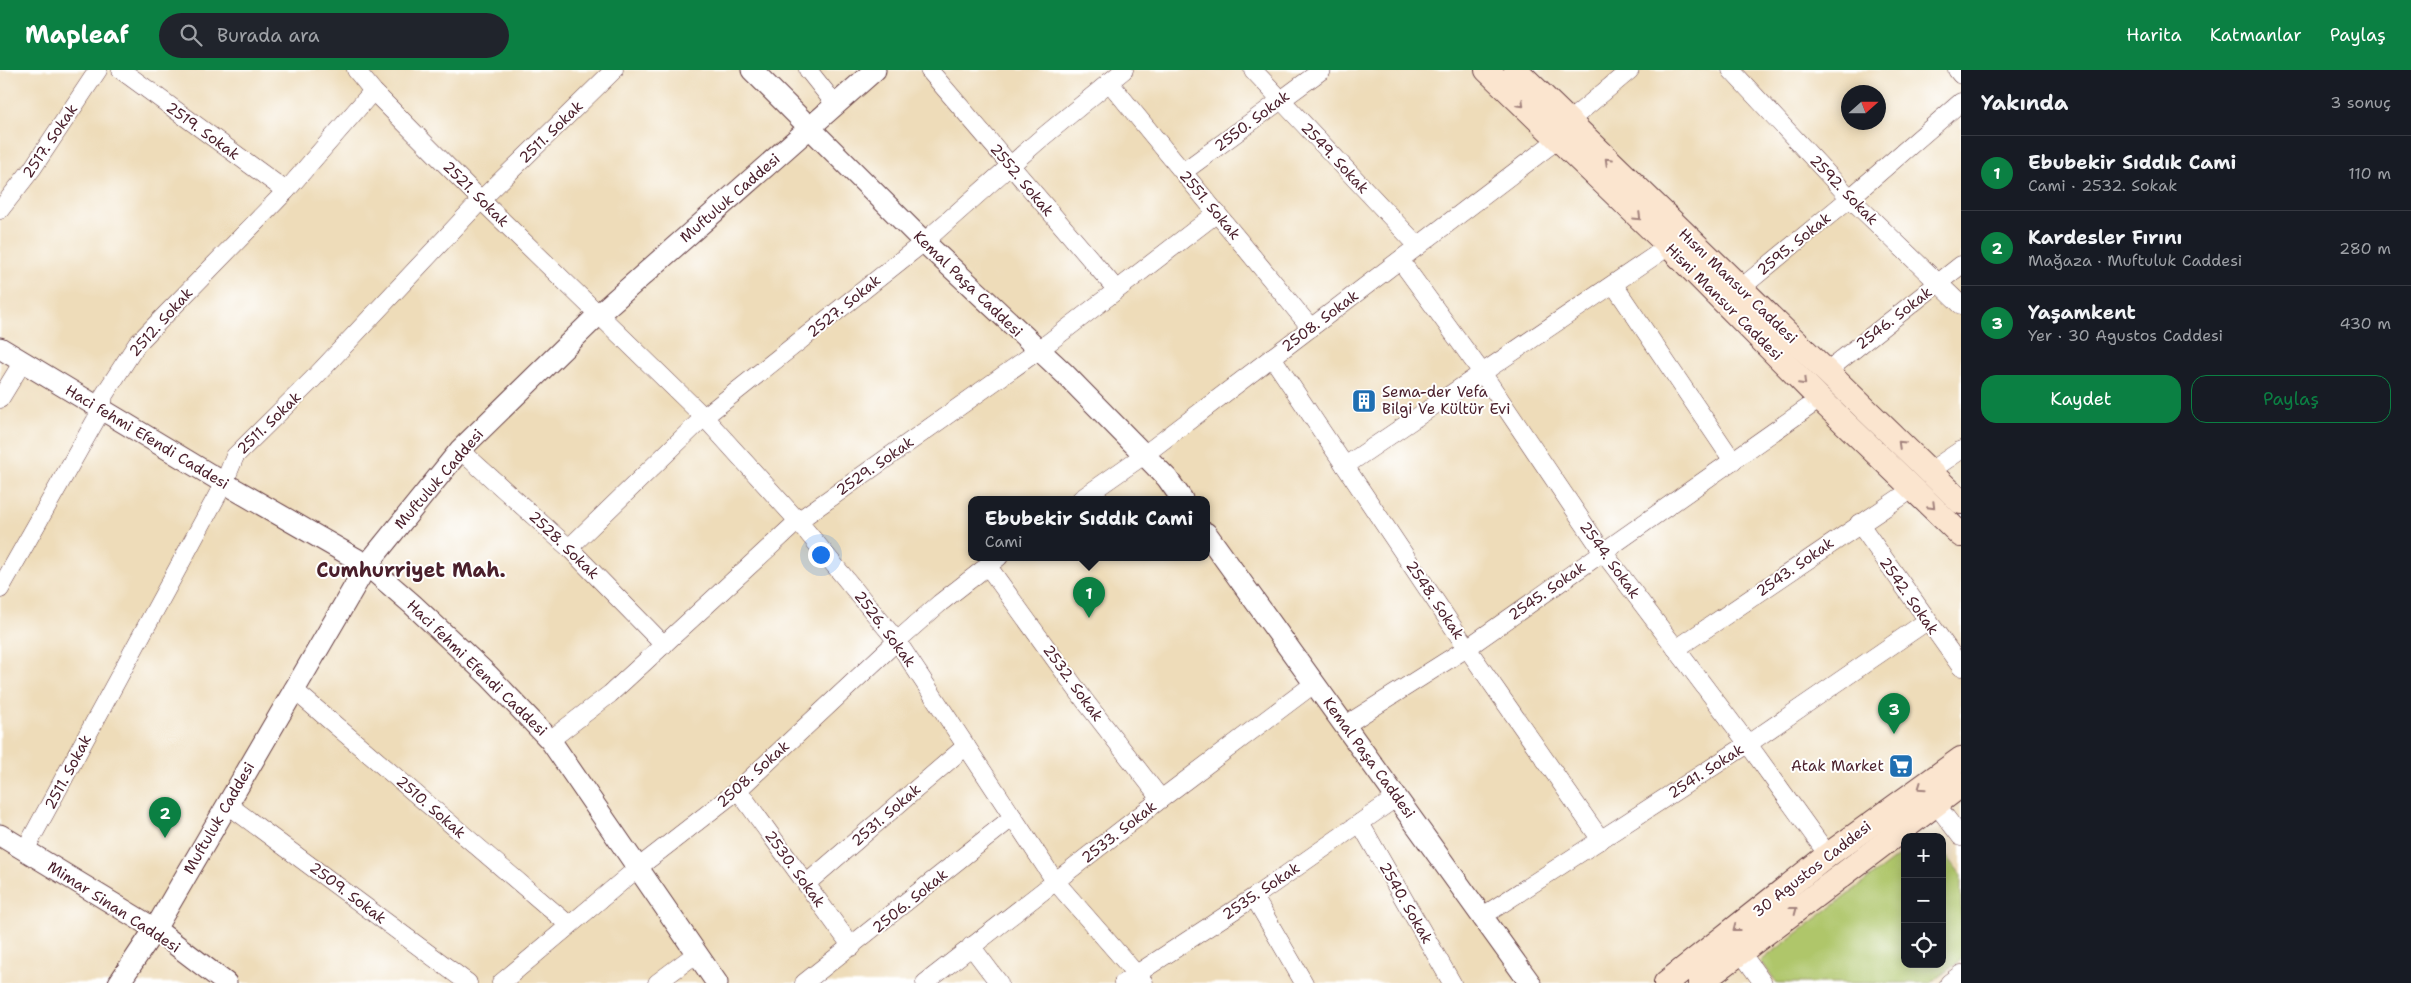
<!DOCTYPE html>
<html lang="tr">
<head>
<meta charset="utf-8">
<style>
	:root { --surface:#171b24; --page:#20242c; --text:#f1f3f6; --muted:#9ea1a6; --line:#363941; --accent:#0b8043 }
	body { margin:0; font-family:"Shantell Sans",sans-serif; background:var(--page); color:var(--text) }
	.controls { position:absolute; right:15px; bottom:15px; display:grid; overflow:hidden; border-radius:10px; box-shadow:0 2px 12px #0003 }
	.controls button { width:45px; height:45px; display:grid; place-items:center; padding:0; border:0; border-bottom:1px solid var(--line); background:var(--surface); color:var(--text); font:25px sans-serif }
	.compass { position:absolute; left:1841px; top:15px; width:45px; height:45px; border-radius:50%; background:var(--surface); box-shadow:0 2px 12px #0003; rotate:69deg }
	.you { position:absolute; left:820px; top:484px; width:18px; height:18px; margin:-12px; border:4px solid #fff; border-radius:50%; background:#1a73e8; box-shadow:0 0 0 8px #1a73e833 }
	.badge { display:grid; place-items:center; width:32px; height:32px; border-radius:50%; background:var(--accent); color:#fff; font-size:16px; font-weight:700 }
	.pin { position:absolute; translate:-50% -41px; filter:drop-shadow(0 1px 2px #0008) }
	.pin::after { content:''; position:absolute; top:26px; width:18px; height:15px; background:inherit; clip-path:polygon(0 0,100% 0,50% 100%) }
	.popup { position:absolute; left:968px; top:426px; width:242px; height:65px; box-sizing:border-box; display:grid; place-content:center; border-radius:10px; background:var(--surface); filter:drop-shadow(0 1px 4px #0005); font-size:16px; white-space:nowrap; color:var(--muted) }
	.popup b { font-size:19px; color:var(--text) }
	.popup::after { content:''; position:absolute; left:50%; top:100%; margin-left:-10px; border:10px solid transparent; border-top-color:var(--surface) }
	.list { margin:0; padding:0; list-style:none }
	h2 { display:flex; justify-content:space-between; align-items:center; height:65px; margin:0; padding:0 20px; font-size:21px }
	h2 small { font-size:16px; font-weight:400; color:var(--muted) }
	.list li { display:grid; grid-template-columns:32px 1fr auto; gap:15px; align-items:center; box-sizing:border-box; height:75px; padding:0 20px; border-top:1px solid var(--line) }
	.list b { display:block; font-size:19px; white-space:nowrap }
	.list p { margin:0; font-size:16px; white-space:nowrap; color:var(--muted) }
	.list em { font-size:16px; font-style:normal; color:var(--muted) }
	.actions { display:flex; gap:10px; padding:15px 20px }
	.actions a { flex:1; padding:11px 0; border:1px solid var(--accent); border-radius:15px; text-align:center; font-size:18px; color:var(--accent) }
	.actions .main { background:var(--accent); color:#fff }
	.icon { flex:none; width:28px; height:28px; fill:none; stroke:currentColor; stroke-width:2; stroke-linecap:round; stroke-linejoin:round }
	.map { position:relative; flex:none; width:1961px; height:913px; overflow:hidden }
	header { display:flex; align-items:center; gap:30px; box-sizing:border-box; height:70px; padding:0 25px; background:var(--accent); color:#fff }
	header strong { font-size:24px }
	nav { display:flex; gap:28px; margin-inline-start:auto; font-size:18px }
	.search { width:350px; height:45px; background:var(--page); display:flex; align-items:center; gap:12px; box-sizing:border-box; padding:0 18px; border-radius:28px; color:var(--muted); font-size:19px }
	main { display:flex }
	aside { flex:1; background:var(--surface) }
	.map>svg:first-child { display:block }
	.green { fill:#afc66b; stroke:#7c724b }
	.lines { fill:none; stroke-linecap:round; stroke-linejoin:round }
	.minor-casing { stroke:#633b40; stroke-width:19 }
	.tertiary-casing { stroke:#633b40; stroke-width:23 }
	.secondary-casing { stroke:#633b40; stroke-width:26 }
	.minor { stroke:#fff; stroke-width:18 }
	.tertiary { stroke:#fff; stroke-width:21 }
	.secondary { stroke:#fbe5cf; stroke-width:24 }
	.oneway { stroke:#a2827d }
	.labels { text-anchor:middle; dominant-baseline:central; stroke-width:4; stroke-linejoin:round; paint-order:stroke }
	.street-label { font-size:15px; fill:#4a1f2b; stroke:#fff }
	.poi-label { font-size:15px; fill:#4a1f2b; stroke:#fff; text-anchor:start }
	.district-label { font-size:20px; font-weight:bold; fill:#4a1f2b; stroke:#fff }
</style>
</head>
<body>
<header>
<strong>Mapleaf</strong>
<div class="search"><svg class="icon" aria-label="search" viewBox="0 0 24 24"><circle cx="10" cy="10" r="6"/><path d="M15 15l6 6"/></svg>Burada ara</div>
<nav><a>Harita</a><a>Katmanlar</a><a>Paylaş</a></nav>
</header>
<main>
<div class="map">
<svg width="1961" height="913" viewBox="0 0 1961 913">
	<rect width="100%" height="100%" fill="#fff"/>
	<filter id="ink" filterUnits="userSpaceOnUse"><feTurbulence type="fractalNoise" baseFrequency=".02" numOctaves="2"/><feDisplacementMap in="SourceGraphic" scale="10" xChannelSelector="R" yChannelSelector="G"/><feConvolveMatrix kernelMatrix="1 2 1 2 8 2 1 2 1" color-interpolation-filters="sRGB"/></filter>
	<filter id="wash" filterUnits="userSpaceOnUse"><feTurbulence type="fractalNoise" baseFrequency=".0096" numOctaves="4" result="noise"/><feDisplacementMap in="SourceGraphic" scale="20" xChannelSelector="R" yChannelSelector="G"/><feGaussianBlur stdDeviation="1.12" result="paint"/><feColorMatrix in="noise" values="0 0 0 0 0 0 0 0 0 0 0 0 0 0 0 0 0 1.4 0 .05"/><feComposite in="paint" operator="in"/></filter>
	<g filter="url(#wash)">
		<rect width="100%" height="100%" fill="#eedcb9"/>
		<polygon class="green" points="1942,779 1961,805 1961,890 1930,913 1777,913 1761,891 1905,781 1905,894 1942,894"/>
	</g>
	<g filter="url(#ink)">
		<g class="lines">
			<defs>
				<g id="minor">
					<polyline points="121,0 286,121"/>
					<polyline points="356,0 373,21 481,130 704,347 798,451 897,571 1055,811 1144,913"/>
					<polyline points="808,0 835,34"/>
					<polyline points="929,0 1116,219"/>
					<polyline points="1253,0 1418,176"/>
					<polyline points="1731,0 1850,128 1961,235"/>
					<polyline points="1957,0 1961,5"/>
					<polyline points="1109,12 1311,258"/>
					<polyline points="1568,52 1630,0"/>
					<polyline points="1183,102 1322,0"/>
					<polyline points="0,140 32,99 98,0"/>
					<polyline points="1400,190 1483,304 1603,482 1748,674 1828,785"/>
					<polyline points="1614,215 1733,391"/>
					<polyline points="1741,218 1850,128 1961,32"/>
					<polyline points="1272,287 1467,578 1601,770"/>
					<polyline points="1827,301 1961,195"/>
					<polyline points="0,329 22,293"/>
					<polyline points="460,380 569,478 664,575"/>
					<polyline points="1345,396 1669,176"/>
					<polyline points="1930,401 1961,380"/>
					<polyline points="1081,429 1144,385 1557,70"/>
					<polyline points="1859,453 1961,597"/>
					<polyline points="569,478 704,347 924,172 1038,71 1124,0"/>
					<polyline points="987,495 1085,631 1161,729"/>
					<polyline points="0,519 102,339 104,325 137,274 286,121 373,21"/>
					<polyline points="1676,579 1914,418"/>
					<polyline points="293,619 569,855"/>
					<polyline points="1344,656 1467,578 1820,329"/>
					<polyline points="550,670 610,624 798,451 1039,280 1217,143"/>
					<polyline points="738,720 852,877"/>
					<polyline points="1935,733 1961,767"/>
					<polyline points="227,734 468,913"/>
					<polyline points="1360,753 1452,913"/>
					<polyline points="25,780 224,413 235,386 313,309 481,130 614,0"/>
					<polyline points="806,814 966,676"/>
					<polyline points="1254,827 1304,913"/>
					<polyline points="1483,846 1748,674 1927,551"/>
					<polyline points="971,876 999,913"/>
					<polyline points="1740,881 1763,913"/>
					<polyline points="501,913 639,797 738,720 897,571 940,533 999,487"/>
					<polyline points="657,913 697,883"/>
					<polyline points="804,913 1013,747"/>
					<polyline points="925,913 1161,729 1315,613"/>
					<polyline points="1123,913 1254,827 1397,727"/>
					<polyline points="1949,913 1961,904"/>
				</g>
				<g id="tertiary">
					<polyline points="752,0 924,172 1066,305 1167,408 1182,429"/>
					<polyline points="0,278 224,413 367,495 412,534 489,606 550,670 717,913"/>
					<polyline points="1206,463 1530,913"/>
					<polyline points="0,765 155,859 226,913"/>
					<polyline points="119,913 155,859 367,495 460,380 599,244 875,0"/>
				</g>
				<g id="secondary">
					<polyline points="1487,0 1669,176 1820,329 1961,465"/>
					<polyline points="1516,0 1961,432"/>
					<polyline points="1666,913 1828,785 1961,689"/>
					<polyline points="1700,913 1961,715"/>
				</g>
			</defs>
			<use href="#minor" class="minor-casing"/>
			<use href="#tertiary" class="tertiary-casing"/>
			<use href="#secondary" class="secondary-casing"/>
			<use href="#minor" class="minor"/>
			<use href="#tertiary" class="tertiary"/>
			<use href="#secondary" class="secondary"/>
		</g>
		<defs><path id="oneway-chevron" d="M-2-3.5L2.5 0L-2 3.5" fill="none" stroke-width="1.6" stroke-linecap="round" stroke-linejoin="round" transform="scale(1.25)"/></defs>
		<g class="oneway">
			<use href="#oneway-chevron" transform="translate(1521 34) rotate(45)"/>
			<use href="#oneway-chevron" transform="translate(1608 91) rotate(-136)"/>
			<use href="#oneway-chevron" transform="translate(1638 147) rotate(44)"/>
			<use href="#oneway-chevron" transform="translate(1803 312) rotate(45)"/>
			<use href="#oneway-chevron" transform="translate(1901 374) rotate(-136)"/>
			<use href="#oneway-chevron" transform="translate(1932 436) rotate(45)"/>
			<use href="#oneway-chevron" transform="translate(1921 717) rotate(145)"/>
			<use href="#oneway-chevron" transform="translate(1794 840) rotate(-37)"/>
			<use href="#oneway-chevron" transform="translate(1736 858) rotate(142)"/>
		</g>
	</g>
	<defs>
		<symbol id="building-square" viewBox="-11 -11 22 22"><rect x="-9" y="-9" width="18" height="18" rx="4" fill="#1f6fb2" stroke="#fff"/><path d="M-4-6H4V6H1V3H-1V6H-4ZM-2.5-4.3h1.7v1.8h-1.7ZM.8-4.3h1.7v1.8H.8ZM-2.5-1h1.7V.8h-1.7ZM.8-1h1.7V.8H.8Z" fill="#fff"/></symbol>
		<symbol id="supermarket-square" viewBox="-11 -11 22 22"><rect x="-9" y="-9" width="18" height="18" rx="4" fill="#1f6fb2" stroke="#fff"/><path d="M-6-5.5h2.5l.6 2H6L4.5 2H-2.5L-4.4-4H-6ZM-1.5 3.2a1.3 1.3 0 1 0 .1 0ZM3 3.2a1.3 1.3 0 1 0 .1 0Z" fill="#fff"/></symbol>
	</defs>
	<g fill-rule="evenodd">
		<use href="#building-square" x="1350" y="317" width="28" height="28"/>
		<use href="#supermarket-square" x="1887" y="682" width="28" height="28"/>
	</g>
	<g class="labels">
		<g class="street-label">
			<text transform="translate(1252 51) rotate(-37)">2550. Sokak</text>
			<text transform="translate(203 61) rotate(36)">2519. Sokak</text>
			<text transform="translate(551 62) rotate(-44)">2511. Sokak</text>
			<text transform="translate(50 71) rotate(-56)">2517. Sokak</text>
			<text transform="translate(1335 88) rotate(47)">2549. Sokak</text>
			<text transform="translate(1022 110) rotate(50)">2552. Sokak</text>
			<text transform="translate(1844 120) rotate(46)">2592. Sokak</text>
			<text transform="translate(476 124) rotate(45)">2521. Sokak</text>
			<text transform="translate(730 128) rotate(-41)">Muftuluk Caddesi</text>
			<text transform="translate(1210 135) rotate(50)">2551. Sokak</text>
			<text transform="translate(1794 174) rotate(-39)">2595. Sokak</text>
			<text transform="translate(968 214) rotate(44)">Kemal Paşa Caddesi</text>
			<text transform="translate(1738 216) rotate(44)">Hısnı Mansur Caddesi</text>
			<text transform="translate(1724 232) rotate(45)">Hisni Mansur Caddesi</text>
			<text transform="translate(844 236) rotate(-39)">2527. Sokak</text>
			<text transform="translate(1894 248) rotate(-38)">2546. Sokak</text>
			<text transform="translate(1320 251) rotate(-37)">2508. Sokak</text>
			<text transform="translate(161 252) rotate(-48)">2512. Sokak</text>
			<text transform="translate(269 353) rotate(-44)">2511. Sokak</text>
			<text transform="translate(147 367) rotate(31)">Haci fehmi Efendi Caddesi</text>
			<text transform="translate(875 396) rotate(-35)">2529. Sokak</text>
			<text transform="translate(439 409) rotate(-49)">Muftuluk Caddesi</text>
			<text transform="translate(564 475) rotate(44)">2528. Sokak</text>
			<text transform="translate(1610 490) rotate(54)">2544. Sokak</text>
			<text transform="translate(1795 497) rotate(-35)">2543. Sokak</text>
			<text transform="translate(1547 521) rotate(-35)">2545. Sokak</text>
			<text transform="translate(1909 526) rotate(55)">2542. Sokak</text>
			<text transform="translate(1435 530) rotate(56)">2548. Sokak</text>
			<text transform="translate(885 559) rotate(53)">2526. Sokak</text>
			<text transform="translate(477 598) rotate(44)">Haci fehmi Efendi Caddesi</text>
			<text transform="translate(1073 613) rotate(54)">2532. Sokak</text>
			<text transform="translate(1369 688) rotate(54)">Kemal Paşa Caddesi</text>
			<text transform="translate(1706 701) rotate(-33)">2541. Sokak</text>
			<text transform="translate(68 702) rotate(-62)">2511. Sokak</text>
			<text transform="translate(753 704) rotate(-42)">2508. Sokak</text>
			<text transform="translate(431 737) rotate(41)">2510. Sokak</text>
			<text transform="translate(886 745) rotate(-41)">2531. Sokak</text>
			<text transform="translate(219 748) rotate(-60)">Muftuluk Caddesi</text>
			<text transform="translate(1119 762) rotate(-38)">2533. Sokak</text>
			<text transform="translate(795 799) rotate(54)">2530. Sokak</text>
			<text transform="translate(1812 799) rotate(-38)">30 Agustos Caddesi</text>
			<text transform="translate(1261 821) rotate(-34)">2535. Sokak</text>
			<text transform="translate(348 823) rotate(37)">2509. Sokak</text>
			<text transform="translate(910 831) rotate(-39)">2506. Sokak</text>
			<text transform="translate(1406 833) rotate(60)">2540. Sokak</text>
			<text transform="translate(114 837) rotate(33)">Mimar Sinan Caddesi</text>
		</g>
		<g class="poi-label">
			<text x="1382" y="322">Sema-der Vefa<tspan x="1382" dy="17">Bilgi Ve Kültür Evi</tspan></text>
			<text x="1884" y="696" text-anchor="end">Atak Market</text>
		</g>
		<g class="district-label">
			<text x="411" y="500">Cumhurriyet Mah.</text>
		</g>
	</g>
</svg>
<div class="controls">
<button>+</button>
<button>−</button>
<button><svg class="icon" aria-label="locate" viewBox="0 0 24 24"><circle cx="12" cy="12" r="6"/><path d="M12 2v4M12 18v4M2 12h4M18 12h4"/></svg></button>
</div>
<svg class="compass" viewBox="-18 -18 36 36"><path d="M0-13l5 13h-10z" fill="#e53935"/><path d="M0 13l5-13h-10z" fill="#9ea1a6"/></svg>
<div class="you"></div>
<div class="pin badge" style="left:1089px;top:548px">1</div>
<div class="popup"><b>Ebubekir Sıddık Cami</b>Cami</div>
<div class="pin badge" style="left:165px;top:768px">2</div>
<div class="pin badge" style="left:1894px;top:664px">3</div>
</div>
<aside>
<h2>Yakında<small>3 sonuç</small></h2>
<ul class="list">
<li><span class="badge">1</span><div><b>Ebubekir Sıddık Cami</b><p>Cami · 2532. Sokak</p></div><em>110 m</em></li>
<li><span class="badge">2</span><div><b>Kardesler Fırını</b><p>Mağaza · Muftuluk Caddesi</p></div><em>280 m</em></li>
<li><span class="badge">3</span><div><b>Yaşamkent</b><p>Yer · 30 Agustos Caddesi</p></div><em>430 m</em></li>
</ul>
<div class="actions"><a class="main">Kaydet</a><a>Paylaş</a></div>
</aside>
</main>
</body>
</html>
